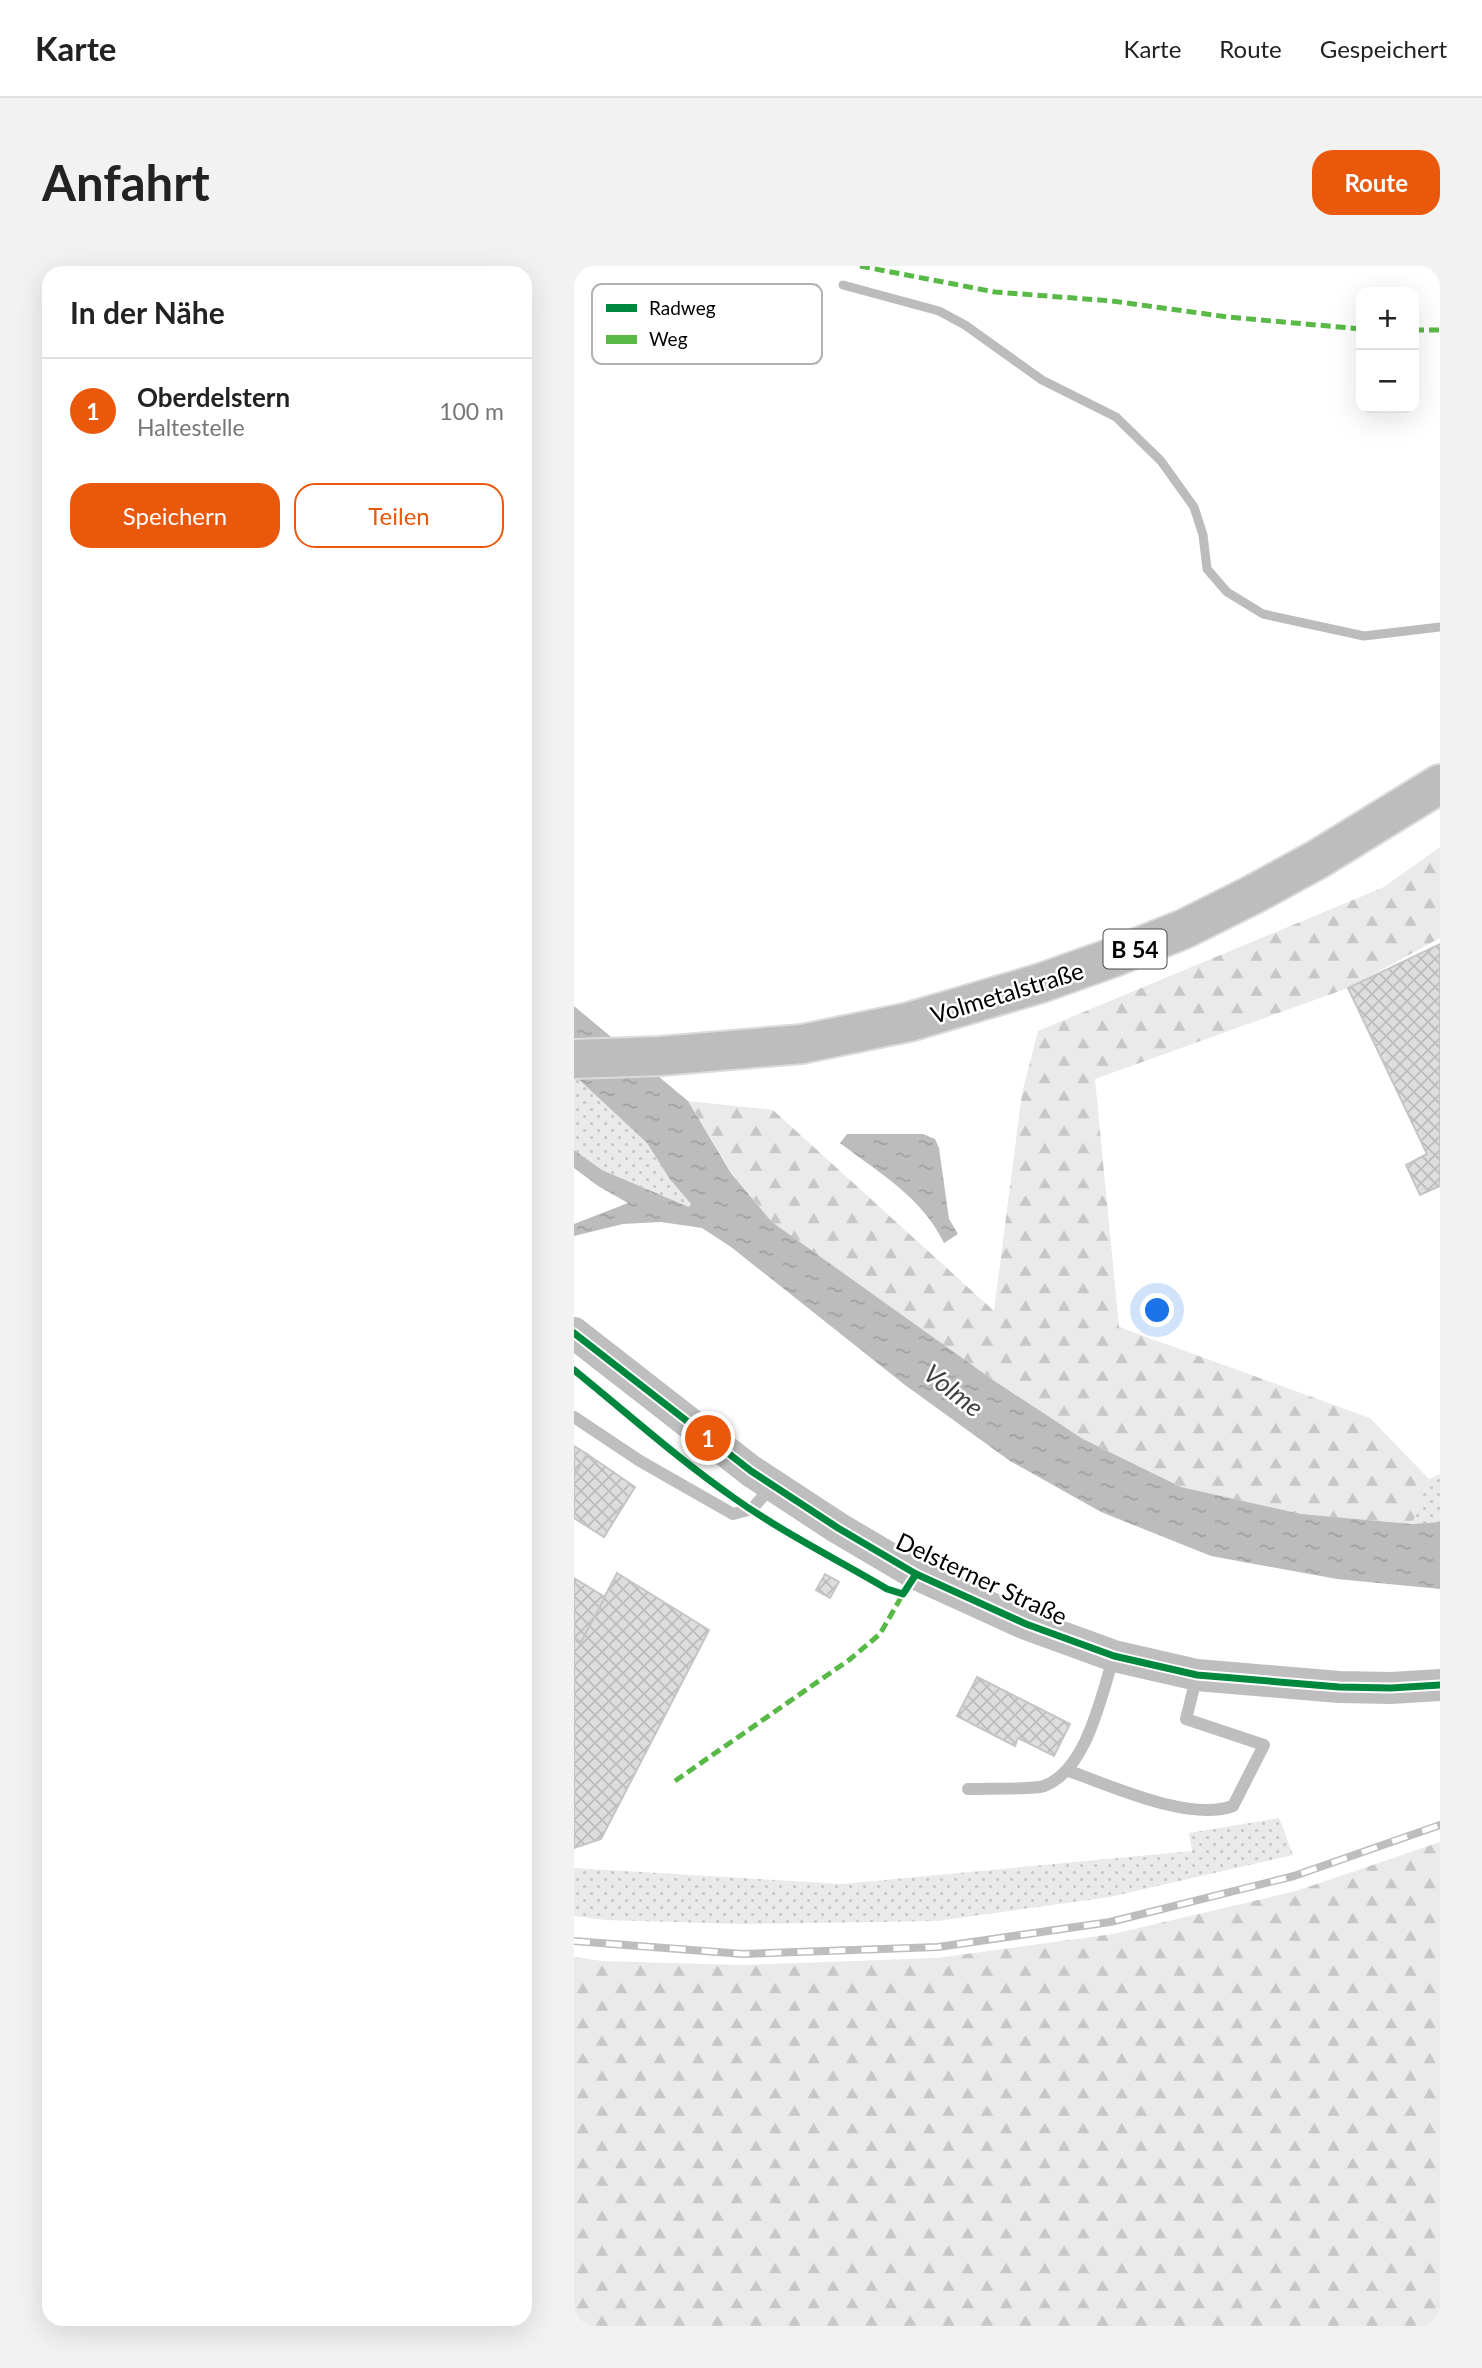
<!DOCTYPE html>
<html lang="de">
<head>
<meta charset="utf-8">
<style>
	:root { --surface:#fff; --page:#f2f2f2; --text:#222; --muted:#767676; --line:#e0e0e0; --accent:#ea580c }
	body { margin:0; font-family:Lato,sans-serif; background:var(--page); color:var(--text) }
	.controls { position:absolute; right:21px; top:21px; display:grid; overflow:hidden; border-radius:14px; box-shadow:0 7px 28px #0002 }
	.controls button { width:63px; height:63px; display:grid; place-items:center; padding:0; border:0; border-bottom:2px solid var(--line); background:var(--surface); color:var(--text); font:35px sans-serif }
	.you { position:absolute; left:584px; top:1045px; width:24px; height:24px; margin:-18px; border:5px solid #fff; border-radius:50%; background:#1a73e8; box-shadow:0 0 0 10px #1a73e833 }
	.badge { display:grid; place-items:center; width:46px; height:46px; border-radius:50%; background:var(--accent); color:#fff; font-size:23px; font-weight:700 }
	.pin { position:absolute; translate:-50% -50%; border:4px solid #fff; box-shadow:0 2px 7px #0006 }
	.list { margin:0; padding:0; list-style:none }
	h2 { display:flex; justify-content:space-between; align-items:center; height:91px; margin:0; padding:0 28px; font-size:30px }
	h2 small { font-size:23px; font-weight:400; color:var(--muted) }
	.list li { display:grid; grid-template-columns:46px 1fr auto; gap:21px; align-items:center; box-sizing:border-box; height:105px; padding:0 28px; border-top:2px solid var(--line) }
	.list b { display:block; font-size:26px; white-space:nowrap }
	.list p { margin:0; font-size:23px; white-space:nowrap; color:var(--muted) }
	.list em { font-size:23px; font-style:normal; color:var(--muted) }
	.actions { display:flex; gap:14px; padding:21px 28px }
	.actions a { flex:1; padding:16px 0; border:2px solid var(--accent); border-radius:21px; text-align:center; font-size:24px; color:var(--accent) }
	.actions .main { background:var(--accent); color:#fff }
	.map { position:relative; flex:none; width:866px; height:2060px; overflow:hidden; border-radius:21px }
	header { display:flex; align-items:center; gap:42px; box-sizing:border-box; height:98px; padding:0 35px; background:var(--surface); border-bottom:2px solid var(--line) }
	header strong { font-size:33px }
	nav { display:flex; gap:38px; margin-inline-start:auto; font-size:24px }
	.intro { display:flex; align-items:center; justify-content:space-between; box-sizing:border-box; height:168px; padding:0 42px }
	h1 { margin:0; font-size:49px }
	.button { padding:18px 32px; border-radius:21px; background:var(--accent); color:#fff; font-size:24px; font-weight:700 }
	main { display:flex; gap:42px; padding:0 42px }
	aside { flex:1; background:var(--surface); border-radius:21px; box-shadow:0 7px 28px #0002 }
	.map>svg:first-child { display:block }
	.grass { fill:url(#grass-dots) }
	.forest { fill:url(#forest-firs) }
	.water { fill:url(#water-ripples) }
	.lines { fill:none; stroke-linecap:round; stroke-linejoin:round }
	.stream { stroke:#bcbcbc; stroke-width:9 }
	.building { fill:url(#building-cross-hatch); stroke:#c5c5c5; stroke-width:2 }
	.primary-casing { stroke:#dbdbdb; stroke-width:42 }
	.service { stroke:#bebebe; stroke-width:12 }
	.tertiary { stroke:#bebebe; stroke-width:32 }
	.primary { stroke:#bdbdbd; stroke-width:38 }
	.rail-casing { stroke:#bdbdbd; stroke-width:8 }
	.rail { stroke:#fff; stroke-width:5; stroke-dasharray:16; stroke-linecap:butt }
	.quiet { stroke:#58b947; stroke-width:5; stroke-dasharray:10 5; stroke-linecap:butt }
	.cycleway-casing { stroke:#fff; stroke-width:11 }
	.cycleway { stroke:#00873e; stroke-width:7 }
	.labels { text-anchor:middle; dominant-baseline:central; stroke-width:5; stroke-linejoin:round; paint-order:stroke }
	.shield { fill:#fff; stroke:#4c4c4c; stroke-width:2 }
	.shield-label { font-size:23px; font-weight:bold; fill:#000 }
	.street-label { font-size:24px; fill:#000; stroke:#fff }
	.water-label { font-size:26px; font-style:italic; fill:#414141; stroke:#fff }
	.key { fill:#fff; stroke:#b2b2b2; stroke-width:2 }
	.key-label { font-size:19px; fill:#000 }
</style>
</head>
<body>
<header>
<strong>Karte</strong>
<nav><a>Karte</a><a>Route</a><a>Gespeichert</a></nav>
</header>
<div class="intro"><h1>Anfahrt</h1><a class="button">Route</a></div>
<main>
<aside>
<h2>In der Nähe<small></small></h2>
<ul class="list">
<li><span class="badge">1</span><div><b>Oberdelstern</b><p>Haltestelle</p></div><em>100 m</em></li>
</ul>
<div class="actions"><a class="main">Speichern</a><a>Teilen</a></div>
</aside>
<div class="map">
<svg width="866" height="2060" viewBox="0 0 866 2060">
	<defs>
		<pattern id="grass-dots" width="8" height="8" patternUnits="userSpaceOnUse" patternTransform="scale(1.75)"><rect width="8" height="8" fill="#eaeaea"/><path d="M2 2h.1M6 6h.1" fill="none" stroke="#c7c7c7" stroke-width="1.8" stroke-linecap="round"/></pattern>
		<pattern id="forest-firs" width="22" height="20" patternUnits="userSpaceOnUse" patternTransform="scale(1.75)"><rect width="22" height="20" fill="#eaeaea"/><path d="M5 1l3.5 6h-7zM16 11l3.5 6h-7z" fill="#c7c7c7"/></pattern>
		<pattern id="water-ripples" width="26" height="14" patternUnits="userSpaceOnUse" patternTransform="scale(1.75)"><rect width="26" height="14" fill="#bcbcbc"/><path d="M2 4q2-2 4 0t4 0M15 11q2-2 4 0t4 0" fill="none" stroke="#a0a0a0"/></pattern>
		<pattern id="building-cross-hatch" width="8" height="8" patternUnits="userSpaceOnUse" patternTransform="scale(1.75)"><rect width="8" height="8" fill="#ddd"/><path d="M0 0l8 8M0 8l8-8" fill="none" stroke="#bcbcbc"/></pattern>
	</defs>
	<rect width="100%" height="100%" fill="#fff"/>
	<g class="grass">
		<polygon points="0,809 73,877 95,912 118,938 115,941 28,904 0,884"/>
		<polygon points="866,1208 866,1256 838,1258 855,1213"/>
		<polygon points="705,1552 719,1589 536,1631 363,1655 168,1658 31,1654 0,1650 0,1602 268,1618 618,1585 615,1567"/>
	</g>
	<g class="forest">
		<polygon points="866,581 866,672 774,722 521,813 545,1061 796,1152 855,1213 838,1258 727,1248 607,1221 509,1173 419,1114 198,956 158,907 114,835 199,844 420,1045 448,827 464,765 810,621"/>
		<polygon points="866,1576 866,2060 0,2060 0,1691 28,1695 166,1699 363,1692 539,1668 722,1625"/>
	</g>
	<g class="water">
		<polygon points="0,740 114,835 157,907 198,956 419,1114 509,1173 607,1221 727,1248 838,1258 866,1256 866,1323 763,1313 637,1290 527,1246 436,1195 331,1119 157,981 128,962 87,956 49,958 0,970 0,958 54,937 24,920 0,902 0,884 28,904 115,941 117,938 95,912 73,877 0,809"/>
		<path d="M 273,868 L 349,868 L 361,873 L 365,882 L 375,953 L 384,968 L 370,977 C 348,931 305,907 266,877 Z"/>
	</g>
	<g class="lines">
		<polyline class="stream" points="269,19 365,45 391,59 468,114 542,151 587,195 620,241 629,269 633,303 653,326 689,348 790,370 866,361"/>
	</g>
	<g class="building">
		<polygon points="866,678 866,920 846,929 832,899 853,888 774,722"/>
		<polygon points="0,1180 13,1188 0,1211"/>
		<polygon points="13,1188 61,1221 30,1271 0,1252 0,1211"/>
		<polygon points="43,1307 135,1364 27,1573 0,1582 0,1371 7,1376"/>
		<polygon points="251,1308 265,1316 256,1332 242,1324"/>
		<polygon points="0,1312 31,1331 7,1376 0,1371"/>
		<polygon points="403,1411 496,1458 480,1490 444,1472 441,1480 383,1450"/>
	</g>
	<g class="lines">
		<defs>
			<polyline id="primary" points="0,793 87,790 228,778 335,756 467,717 540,691 610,663 680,628 744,593 866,518"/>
		</defs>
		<use href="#primary" class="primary-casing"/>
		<g class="service">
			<polyline points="0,1151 66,1195 159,1248 178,1243 198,1220"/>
			<path d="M 495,1505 C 538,1520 615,1556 659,1540 L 690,1479 L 612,1453 L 623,1409"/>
			<path d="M 394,1523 C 410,1522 459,1524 470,1520 C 513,1504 527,1430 540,1390"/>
		</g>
		<polyline class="tertiary" points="0,1067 177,1205 264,1262 342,1308 452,1358 540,1390 623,1409 765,1421 817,1422 866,1419"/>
		<use href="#primary" class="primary"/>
		<defs>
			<polyline id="rail" points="0,1675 169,1688 364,1681 536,1656 720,1610 866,1559"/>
		</defs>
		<use href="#rail" class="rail-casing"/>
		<use href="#rail" class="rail"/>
		<g class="quiet">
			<polyline points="286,0 421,26 538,35 654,51 787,63"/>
			<polyline points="840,64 866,64"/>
			<polyline points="101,1515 275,1394 306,1368 329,1328"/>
		</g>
		<defs>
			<g id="cycleway">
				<polyline points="0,1067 177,1205 264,1262 342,1308 452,1358 540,1390 623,1409 765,1421 817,1422 866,1419"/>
				<path d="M 0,1104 C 53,1147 104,1193 160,1232 C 208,1266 262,1293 313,1323 L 329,1328 L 342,1308"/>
			</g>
		</defs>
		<use href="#cycleway" class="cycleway-casing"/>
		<use href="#cycleway" class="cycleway"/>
	</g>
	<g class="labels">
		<rect class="shield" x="529.5" y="663.5" width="63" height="39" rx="5"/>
		<g class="shield-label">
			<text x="561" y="683">B 54</text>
		</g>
		<g class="street-label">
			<text transform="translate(433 726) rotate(-17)">Volmetalstraße</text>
			<text transform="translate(408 1312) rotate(25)">Delsterner Straße</text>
		</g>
		<g class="water-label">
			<text transform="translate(380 1124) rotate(38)">Volme</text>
		</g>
	</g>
	<rect x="18" y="18" width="230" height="80" rx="10" class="key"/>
	<rect x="32" y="38" width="31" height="8" fill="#00873e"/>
	<rect x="32" y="69" width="31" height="9" fill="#58b947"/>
	<g class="key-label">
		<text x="75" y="49">Radweg</text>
		<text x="75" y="80">Weg</text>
	</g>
</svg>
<div class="controls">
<button>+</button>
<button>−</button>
</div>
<div class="you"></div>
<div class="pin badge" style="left:134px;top:1172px">1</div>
</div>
</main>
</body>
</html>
